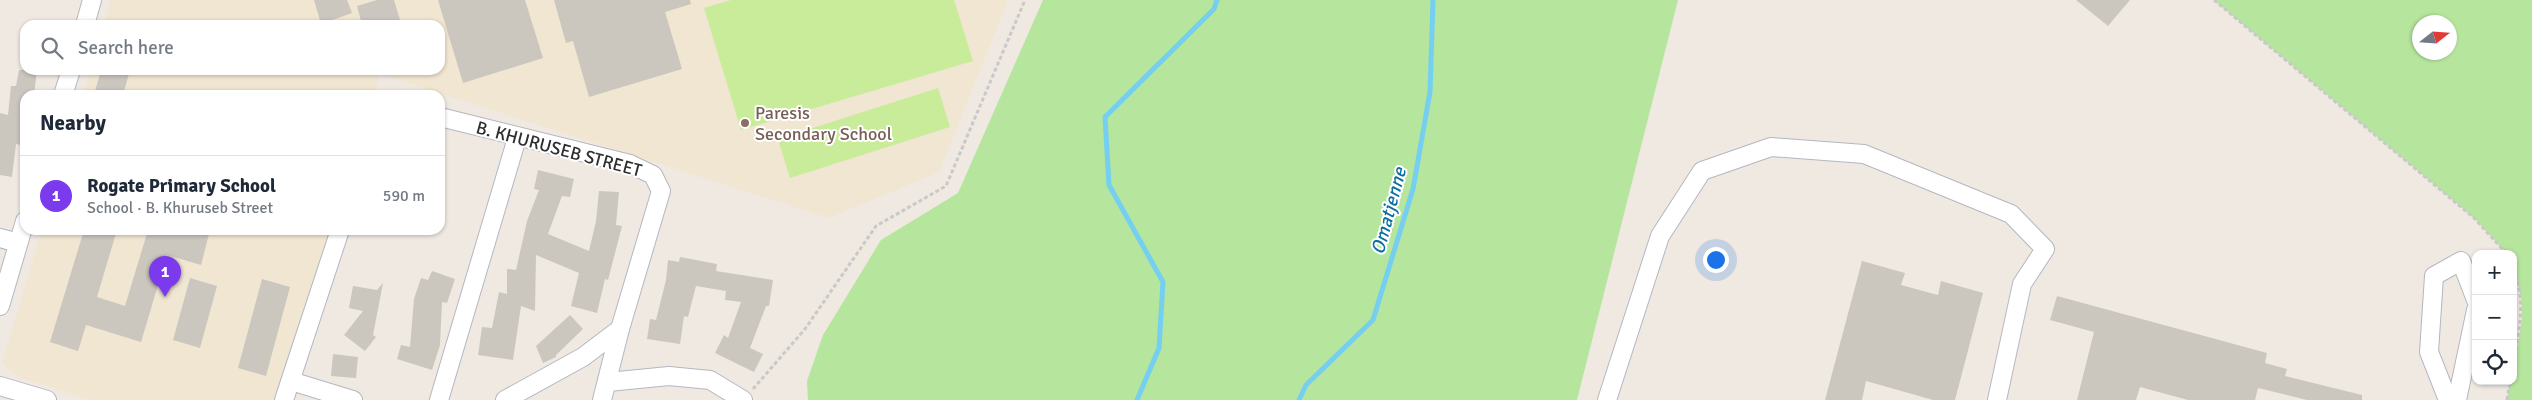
<!DOCTYPE html>
<html lang="en">
<head>
<meta charset="utf-8">
<style>
	:root { --surface:#fff; --page:#f6f6f7; --text:#1f2937; --muted:#747a83; --line:#e0e1e3; --accent:#7c3aed }
	body { margin:0; font-family:Signika,sans-serif; background:var(--page); color:var(--text) }
	.controls { position:absolute; right:15px; bottom:15px; display:grid; overflow:hidden; border-radius:10px; box-shadow:0 1px 4px #0004 }
	.controls button { width:45px; height:45px; display:grid; place-items:center; padding:0; border:0; border-bottom:1px solid var(--line); background:var(--surface); color:var(--text); font:25px sans-serif }
	.compass { position:absolute; left:2412px; top:15px; width:45px; height:45px; border-radius:50%; background:var(--surface); box-shadow:0 1px 4px #0004; rotate:73deg }
	.you { position:absolute; left:1715px; top:259px; width:18px; height:18px; margin:-12px; border:4px solid #fff; border-radius:50%; background:#1a73e8; box-shadow:0 0 0 8px #1a73e833 }
	.badge { display:grid; place-items:center; width:32px; height:32px; border-radius:50%; background:var(--accent); color:#fff; font-size:16px; font-weight:700 }
	.pin { position:absolute; translate:-50% -41px; filter:drop-shadow(0 1px 2px #0008) }
	.pin::after { content:''; position:absolute; top:26px; width:18px; height:15px; background:inherit; clip-path:polygon(0 0,100% 0,50% 100%) }
	.list { margin:0; padding:0; list-style:none }
	h2 { display:flex; justify-content:space-between; align-items:center; height:65px; margin:0; padding:0 20px; font-size:21px }
	h2 small { font-size:16px; font-weight:400; color:var(--muted) }
	.list li { display:grid; grid-template-columns:32px 1fr auto; gap:15px; align-items:center; box-sizing:border-box; height:80px; padding:0 20px; border-top:1px solid var(--line) }
	.list b { display:block; font-size:19px; white-space:nowrap }
	.list p { margin:0; font-size:16px; white-space:nowrap; color:var(--muted) }
	.list em { font-size:16px; font-style:normal; color:var(--muted) }
	.icon { flex:none; width:28px; height:28px; fill:none; stroke:currentColor; stroke-width:2; stroke-linecap:round; stroke-linejoin:round }
	.map { position:relative; flex:none; width:2532px; height:400px; overflow:hidden }
	.search { position:absolute; background:var(--surface); box-shadow:0 1px 4px #0004; left:20px; top:20px; width:425px; height:55px; display:flex; align-items:center; gap:12px; box-sizing:border-box; padding:0 18px; border-radius:15px; color:var(--muted); font-size:19px }
	.panel { position:absolute; background:var(--surface); box-shadow:0 1px 4px #0004; left:20px; top:90px; width:425px; height:145px; border-radius:15px }
	.map>svg:first-child { display:block }
	.education { fill:#f0e6d1 }
	.green { fill:#b6e59e; fill-rule:evenodd }
	.pitch { fill:#c9ec9a }
	.lines { fill:none; stroke-linecap:round; stroke-linejoin:round }
	.stream { stroke:#75cff0; stroke-width:5 }
	.building { fill:#cbc7bf }
	.minor-casing { stroke:#b4b7c1; stroke-width:20 }
	.path { stroke:#c9c9c9; stroke-width:3; stroke-dasharray:4 2.5; stroke-linecap:butt }
	.minor { stroke:#fff; stroke-width:18 }
	.education-dot { fill:#8d6e63; stroke:#fff; stroke-width:2 }
	.labels { text-anchor:middle; dominant-baseline:central; stroke-width:4; stroke-linejoin:round; paint-order:stroke }
	.education-label { font-size:18px; fill:#785e54; stroke:#fff; text-anchor:start }
	.street-label { font-size:18px; fill:#2e2e2e; stroke:#fff }
	.water-label { font-size:19px; font-style:italic; fill:#0d6fa3; stroke:#fff }
</style>
</head>
<body>
<div class="map">
<svg width="2532" height="400" viewBox="0 0 2532 400">
	<rect width="100%" height="100%" fill="#efe9e1"/>
	<g class="education">
		<polygon points="111,0 1008,0 939,172 829,218 380,74 373,95 83,95 90,70 440,70 440,25 104,25"/>
		<polygon points="42,230 330,230 275,400 91,400 22,378 2,364"/>
	</g>
	<g class="green">
		<polygon points="1043,0 1678,0 1577,400 808,400 807,381 823,335 881,240 958,193"/>
		<path d="M 2214,0 L 2532,0 L 2532,400 L 2507,400 L 2510,381 L 2513,381 C 2513,358 2522,335 2522,311 C 2522,291 2513,273 2513,254 L 2507,254 L 2474,218 ZM 2450,22 L 2450,52 L 2420,52 L 2420,22 Z"/>
	</g>
	<g class="pitch">
		<polygon points="731,0 954,0 973,61 741,130 704,8"/>
		<polygon points="938,88 950,127 790,178 778,139"/>
	</g>
	<g class="lines">
		<g class="stream">
			<polyline points="1137,400 1159,348 1163,282 1109,185 1105,117 1214,9 1217,0"/>
			<polyline points="1299,400 1306,385 1373,320 1413,189 1430,92 1433,0"/>
		</g>
	</g>
	<g class="building">
		<polygon points="314,0 347,0 352,13 321,24"/>
		<polygon points="377,0 394,0 400,20 381,25 362,25 357,6"/>
		<polygon points="438,0 525,0 543,58 463,83"/>
		<polygon points="554,0 690,0 691,4 665,12 682,69 589,97 573,41 566,43"/>
		<polygon points="2076,0 2130,0 2108,26"/>
		<polygon points="19,70 37,70 34,95 25,95 25,146 16,144 12,177 0,175 0,113 8,115 11,86 16,86"/>
		<polygon points="101,70 130,70 123,95 94,95"/>
		<polygon points="538,170 574,179 570,197 562,196 548,234 589,251 596,221 599,191 619,192 616,225 622,226 608,280 605,279 597,313 571,306 579,273 536,255 535,311 521,306 513,360 478,355 482,327 492,328 499,292 507,294 507,269 516,270 527,221 539,190 534,189"/>
		<polygon points="84,230 117,230 97,297 125,306 148,230 210,230 201,265 167,255 141,342 86,325 78,351 50,342"/>
		<polygon points="680,257 717,264 716,271 773,280 769,306 766,306 750,348 763,354 754,372 715,353 724,335 728,338 741,302 725,300 726,291 696,286 688,317 684,316 680,344 647,339 650,319 656,320 666,280 668,260 679,262"/>
		<polygon points="1862,261 1905,273 1901,285 1938,295 1941,281 1983,293 1955,400 1933,400 1866,381 1862,400 1825,400"/>
		<polygon points="432,271 455,279 447,303 442,302 440,345 432,370 397,359 401,345 410,347 414,299 421,278 428,280"/>
		<polygon points="190,278 217,286 200,348 173,340"/>
		<polygon points="262,279 290,287 266,376 238,368"/>
		<polygon points="383,283 373,335 376,337 365,351 344,335 363,311 349,308 353,286 377,290"/>
		<polygon points="2057,296 2267,353 2265,363 2287,369 2285,376 2362,395 2362,400 2307,400 2258,388 2255,400 2188,400 2140,387 2136,400 2077,400 2094,332 2050,320"/>
		<polygon points="570,315 583,329 556,355 556,357 543,363 536,346"/>
		<polygon points="333,354 358,357 356,378 331,376"/>
	</g>
	<g class="lines">
		<defs>
			<g id="minor">
				<polyline points="85,25 92,0"/>
				<polyline points="63,95 71,70"/>
				<polyline points="440,117 630,164 653,175 661,191 620,329 602,400"/>
				<polyline points="0,238 18,243"/>
				<polyline points="0,306 25,221"/>
				<polyline points="291,381 353,400"/>
				<polyline points="608,382 669,376 710,380 743,400"/>
				<polyline points="0,386 47,400"/>
				<polyline points="284,400 340,230"/>
				<polyline points="439,400 517,138"/>
				<polyline points="505,400 583,357 620,329"/>
				<polyline points="1607,400 1660,236 1702,171 1771,147 1864,154 2011,214 2045,249 2022,284 1997,400"/>
				<polyline points="2448,400 2429,352 2434,276 2461,261 2476,300"/>
				<polyline points="2457,400 2476,310"/>
			</g>
		</defs>
		<use href="#minor" class="minor-casing"/>
		<g class="path">
			<polyline points="2214,0 2474,218 2507,254"/>
			<path d="M 2513,269 C 2527,301 2519,331 2513,364"/>
			<polyline points="753,389 805,329 876,226 946,186 1025,0"/>
			<polyline points="2507,400 2510,381"/>
		</g>
		<use href="#minor" class="minor"/>
	</g>
	<circle class="education-dot" cx="745" cy="123" r="5"/>
	<g class="labels">
		<g class="education-label">
			<text x="755" y="113">Paresis<tspan x="755" dy="21">Secondary School</tspan></text>
		</g>
		<g class="street-label">
			<text transform="translate(559 149) rotate(15)">B. KHURUSEB STREET</text>
		</g>
		<g class="water-label">
			<text transform="translate(1389 211) rotate(-75)">Omatjenne</text>
		</g>
	</g>
</svg>
<div class="controls">
<button>+</button>
<button>−</button>
<button><svg class="icon" aria-label="locate" viewBox="0 0 24 24"><circle cx="12" cy="12" r="6"/><path d="M12 2v4M12 18v4M2 12h4M18 12h4"/></svg></button>
</div>
<svg class="compass" viewBox="-18 -18 36 36"><path d="M0-13l5 13h-10z" fill="#e53935"/><path d="M0 13l5-13h-10z" fill="#747a83"/></svg>
<div class="you"></div>
<div class="pin badge" style="left:165px;top:297px">1</div>
<div class="search"><svg class="icon" aria-label="search" viewBox="0 0 24 24"><circle cx="10" cy="10" r="6"/><path d="M15 15l6 6"/></svg>Search here</div>
<section class="panel">
<h2>Nearby<small></small></h2>
<ul class="list">
<li><span class="badge">1</span><div><b>Rogate Primary School</b><p>School · B. Khuruseb Street</p></div><em>590 m</em></li>
</ul>
</section>
</div>
</body>
</html>
